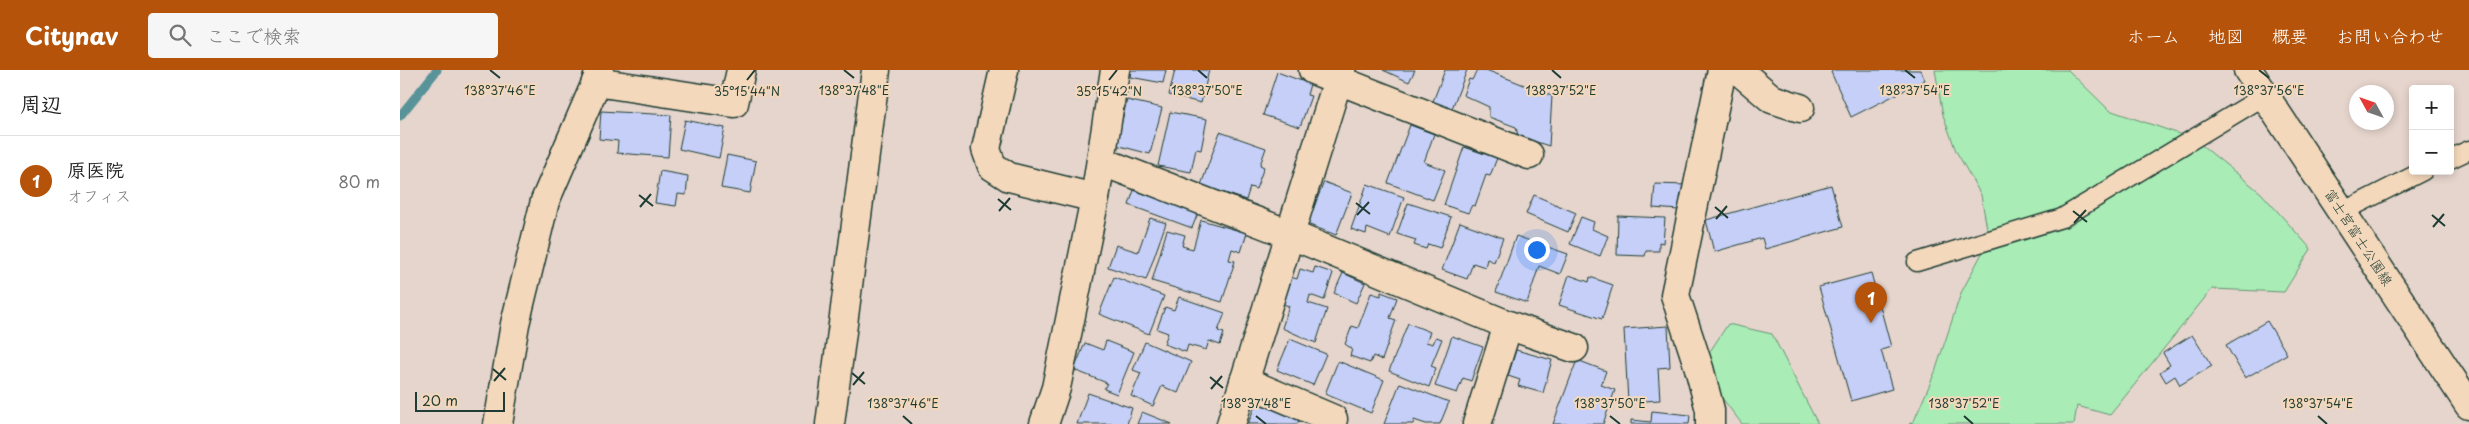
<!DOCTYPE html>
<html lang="ja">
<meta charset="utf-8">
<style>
body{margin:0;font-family:"Playpen Sans","Klee One",sans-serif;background:#f6f6f6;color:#222}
.controls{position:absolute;right:15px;top:15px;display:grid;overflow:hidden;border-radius:5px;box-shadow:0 2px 8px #0003}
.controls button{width:45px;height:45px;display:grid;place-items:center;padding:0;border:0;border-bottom:1px solid #e0e0e0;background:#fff;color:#222;font:25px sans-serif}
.compass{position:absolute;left:1949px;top:15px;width:45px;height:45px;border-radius:50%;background:#fff;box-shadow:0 2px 8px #0003;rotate:310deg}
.scale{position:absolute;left:15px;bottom:12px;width:90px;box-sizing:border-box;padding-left:5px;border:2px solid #1f3d34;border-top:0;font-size:14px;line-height:18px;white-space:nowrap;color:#1f3d34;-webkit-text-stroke:4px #f4d8bb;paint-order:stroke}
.you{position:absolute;left:1136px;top:179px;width:18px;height:18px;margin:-12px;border:4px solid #fff;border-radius:50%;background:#1a73e8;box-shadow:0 0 0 8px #1a73e833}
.badge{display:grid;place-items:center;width:32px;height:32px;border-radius:50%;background:#b45309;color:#fff;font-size:16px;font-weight:700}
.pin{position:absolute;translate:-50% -41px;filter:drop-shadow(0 1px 2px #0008)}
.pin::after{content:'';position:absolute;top:26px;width:18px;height:15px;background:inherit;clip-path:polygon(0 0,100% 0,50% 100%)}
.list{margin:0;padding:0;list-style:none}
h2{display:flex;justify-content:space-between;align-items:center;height:65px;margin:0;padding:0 20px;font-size:21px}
h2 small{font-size:16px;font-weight:400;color:#767676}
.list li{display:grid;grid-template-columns:32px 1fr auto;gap:15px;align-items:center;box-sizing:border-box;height:90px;padding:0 20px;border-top:1px solid #e0e0e0}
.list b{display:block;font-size:19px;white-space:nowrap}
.list p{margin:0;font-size:16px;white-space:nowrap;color:#767676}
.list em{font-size:16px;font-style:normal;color:#767676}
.icon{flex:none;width:28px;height:28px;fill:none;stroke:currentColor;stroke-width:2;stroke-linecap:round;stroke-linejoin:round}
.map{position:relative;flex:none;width:2069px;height:354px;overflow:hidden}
header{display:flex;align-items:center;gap:30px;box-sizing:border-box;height:70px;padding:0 25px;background:#b45309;color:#fff}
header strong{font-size:24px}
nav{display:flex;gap:28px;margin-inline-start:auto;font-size:18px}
.search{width:350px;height:45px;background:#f6f6f6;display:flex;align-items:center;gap:12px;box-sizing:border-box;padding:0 18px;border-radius:5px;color:#767676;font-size:19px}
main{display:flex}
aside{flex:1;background:#fff}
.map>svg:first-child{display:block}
.green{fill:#a9ecb5;stroke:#649474}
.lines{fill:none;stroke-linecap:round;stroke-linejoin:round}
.stream{stroke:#589399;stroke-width:9}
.building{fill:#c6cff7;stroke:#1f3d34}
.service-casing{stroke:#1f3d34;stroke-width:21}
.minor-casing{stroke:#1f3d34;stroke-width:31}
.tertiary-casing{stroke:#1f3d34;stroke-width:31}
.secondary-casing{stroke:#1f3d34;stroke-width:31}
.service{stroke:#f4d8bb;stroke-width:18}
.minor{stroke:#f4d8bb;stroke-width:28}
.tertiary{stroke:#f4d8bb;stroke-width:28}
.secondary{stroke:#f4d8bb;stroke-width:28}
.ticks{fill:none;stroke:#1f3d34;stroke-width:2}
.labels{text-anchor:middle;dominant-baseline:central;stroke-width:4;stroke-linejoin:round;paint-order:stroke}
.street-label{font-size:14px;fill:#1f3d34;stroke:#f4d8bb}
.ticks-label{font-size:12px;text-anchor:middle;fill:#1f3d34;stroke:#f4d8bb;stroke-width:4;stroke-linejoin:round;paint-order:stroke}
</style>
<header>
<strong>Citynav</strong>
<div class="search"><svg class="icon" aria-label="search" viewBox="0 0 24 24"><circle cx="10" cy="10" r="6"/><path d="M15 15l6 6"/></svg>ここで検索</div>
<nav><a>ホーム</a><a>地図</a><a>概要</a><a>お問い合わせ</a></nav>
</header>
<main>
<aside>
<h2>周辺<small></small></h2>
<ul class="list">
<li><span class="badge">1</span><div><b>原医院</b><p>オフィス</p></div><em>80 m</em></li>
</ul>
</aside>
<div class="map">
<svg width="2069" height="354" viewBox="0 0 2069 354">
<rect width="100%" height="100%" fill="#e6d5cd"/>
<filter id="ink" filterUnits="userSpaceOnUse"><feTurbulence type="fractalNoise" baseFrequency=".02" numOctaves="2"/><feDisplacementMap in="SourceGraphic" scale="10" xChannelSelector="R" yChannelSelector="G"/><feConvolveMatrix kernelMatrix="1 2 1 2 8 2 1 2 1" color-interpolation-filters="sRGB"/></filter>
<g filter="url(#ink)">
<g class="green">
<path d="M1535 0H1668L1709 40 1794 69 1861 123 1911 179 1884 222 1812 219 1710 345 1677 336 1674 354H1509L1514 351 1535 302 1561 223 1589 170 1581 125 1556 81 1543 45Z"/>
<path d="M1328 254 1372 264 1418 354H1342L1299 298Z"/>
</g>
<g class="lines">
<path class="stream" d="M0 46 37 0"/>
</g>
<g class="building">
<path d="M731 0H766L763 13 730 7Z"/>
<path d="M775 0H809L801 33 769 25Z"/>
<path d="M983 0H1015L1009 12Z"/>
<path d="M1045 0H1067L1051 41 1032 34Z"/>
<path d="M1077 0H1086L1152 26 1149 76 1118 66 1116 57 1089 47V37L1063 25 1069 9 1072 10Z"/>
<path d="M1434 0H1520L1525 10 1451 47 1431 2Z"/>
<path d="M877 2 910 14 907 25 911 26 900 57 863 45Z"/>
<path d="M727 30 762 38 750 84 716 75Z"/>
<path d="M201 41 271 45 268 87 217 83 218 71 199 69Z"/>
<path d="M770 42 807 49 801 80 796 79 791 102 758 96Z"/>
<path d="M285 50 325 58 319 88 279 79Z"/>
<path d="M1010 55 1034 64 1024 92 1045 100 1033 130 988 113Z"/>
<path d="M820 62 866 78 860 95 864 97 856 119 850 117 846 130 801 115Z"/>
<path d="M1064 77 1097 88 1090 106 1086 105 1075 136 1072 135 1068 143 1044 135Z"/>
<path d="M327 85 356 91 350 123 321 118Z"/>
<path d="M260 101 288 106 286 125 278 124 276 136 255 133Z"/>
<path d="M924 112 952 123 936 165 907 154Z"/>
<path d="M967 114 1004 127 990 167 967 158 966 164 951 159Z"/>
<path d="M1255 114 1287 115 1279 140 1253 138Z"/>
<path d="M1431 115 1443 157 1365 179 1362 168 1314 182 1306 150Z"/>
<path d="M734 120 798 143 792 158 729 135Z"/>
<path d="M1134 125 1176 143 1168 162 1126 144Z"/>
<path d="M1008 133 1051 147 1040 178 1028 174 1026 179 1014 175 1016 170 997 164Z"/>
<path d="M1218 146 1265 148 1263 173 1259 172V181H1246L1245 186 1217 185Z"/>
<path d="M1181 147 1194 152 1192 159 1208 166 1200 186 1170 174Z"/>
<path d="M750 148 766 153 746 210 708 197 716 175 738 182Z"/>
<path d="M801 150 847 163 841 182 832 179 829 190 835 191 822 232 752 211 767 160 785 165 782 176 793 179Z"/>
<path d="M1060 152 1103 168 1094 192 1087 189 1085 197 1073 193 1067 209 1042 200Z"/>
<path d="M1116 166 1168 184 1160 204 1139 196 1127 233 1096 222Z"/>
<path d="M915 197 933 203 924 230 910 225 908 233 927 239 916 273 882 258 889 236 879 233 888 206 897 209 900 199 913 203Z"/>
<path d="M943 203 965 213 956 233 934 223Z"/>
<path d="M1471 203 1491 277 1481 280 1492 319 1451 331 1419 217Z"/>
<path d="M1169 205 1189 212 1190 207 1213 215 1202 249 1159 235Z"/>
<path d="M714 207 764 226 749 264 699 244Z"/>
<path d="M981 222 997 228 990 248 996 250 982 290 973 286 970 293 950 286 952 279 945 274 952 256 958 258 971 223 981 226Z"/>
<path d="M779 227 825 243 818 261 824 263 820 275 809 271 806 280 788 275 786 282 764 274 768 263 757 259 765 237 774 240Z"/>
<path d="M1867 251 1887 284 1845 308 1826 275Z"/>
<path d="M1008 253 1030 262 1026 272 1033 274 1036 267 1042 269 1031 296 1036 298 1029 317 989 301Z"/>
<path d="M1268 256 1270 297 1258 298 1260 330 1228 332 1224 259Z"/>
<path d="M1792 265 1812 296 1780 315 1775 306 1766 312 1760 302 1770 295 1763 283Z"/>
<path d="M1052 266 1083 277 1071 311 1063 308 1057 323 1035 316Z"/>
<path d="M890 269 926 284 913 315 877 300Z"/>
<path d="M706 271 734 282 717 324 704 319 707 313 674 300 685 273 703 280Z"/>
<path d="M745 272 791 292 778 323 762 316 753 336 731 326 741 303 733 300Z"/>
<path d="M1116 280 1152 290 1143 323 1118 316 1120 310 1108 306Z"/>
<path d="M1177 290 1206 301 1201 315 1215 320 1203 354H1153Z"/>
<path d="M938 291 984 310 971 343 925 324Z"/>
<path d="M1000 313 1049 332 1040 354H1026L1014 350 1013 354H984Z"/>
<path d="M688 323 732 338 727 354H677Z"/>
<path d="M856 333 900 349 897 354H848Z"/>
<path d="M1252 341 1290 345 1289 354H1231V350L1251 352Z"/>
<path d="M742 342 772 354H737Z"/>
</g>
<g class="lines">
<defs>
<g id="service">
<path d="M2050 89 2069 80"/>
<path d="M1942 142 2023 101"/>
<path d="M1517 192 1662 148 1866 25"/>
</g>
<g id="minor">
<path d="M604 0 586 79 592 96 609 107 695 128"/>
<path d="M913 0 1129 85"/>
<path d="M1338 0 1372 29 1400 38"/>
<path d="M196 12 334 33 341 0"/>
<path d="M703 92 889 164 1108 255 1174 278"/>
<path d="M844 311 933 349"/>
<path d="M98 354 115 254 145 131 198 8 199 0"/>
<path d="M644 354 656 318 695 128 715 0"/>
<path d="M831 354 941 0"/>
<path d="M1077 354 1108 255"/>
<path d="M1310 354V340L1299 298 1275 225 1322 0"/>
</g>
<path id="tertiary" d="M430 354 476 0"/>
<path id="secondary" d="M1848 0 2069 335"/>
</defs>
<use href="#service" class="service-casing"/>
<use href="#minor" class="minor-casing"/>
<use href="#tertiary" class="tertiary-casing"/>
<use href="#secondary" class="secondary-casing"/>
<use href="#service" class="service"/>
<use href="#minor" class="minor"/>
<use href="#tertiary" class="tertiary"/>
<use href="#secondary" class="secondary"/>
</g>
</g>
<path class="ticks" d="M90 0 100 8M444 0 454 8M798 0 807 8M1152 0 1161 8M1505 0 1515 8M1859 0 1869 8M347 10 355 0M709 10 717 0M239 125 253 136M598 129 611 140M956 133 970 144M240 137 251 124M1315 137 1328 148M599 141 610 128M1673 141 1687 152M957 145 969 132M2032 145 2045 156M1316 149 1327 136M1674 153 1686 140M2033 157 2044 144M93 299 106 310M452 303 465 314M810 307 823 318M94 311 105 298M453 315 464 302M811 319 822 306M503 346 512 354M856 346 866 354M1210 346 1220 354M1564 346 1573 354M1918 346 1927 354"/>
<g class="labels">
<g class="street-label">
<text transform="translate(1959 167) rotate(57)">富士宮富士公園線</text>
</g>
</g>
<g class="ticks-label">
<text x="454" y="25">138°37'48"E</text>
<text x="1515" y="25">138°37'54"E</text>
<text x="1869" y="25">138°37'56"E</text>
<text x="100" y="25">138°37'46"E</text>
<text x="807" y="25">138°37'50"E</text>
<text x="1161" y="25">138°37'52"E</text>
<text x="347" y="26">35°15'44"N</text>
<text x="709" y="26">35°15'42"N</text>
<text x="503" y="338">138°37'46"E</text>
<text x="856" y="338">138°37'48"E</text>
<text x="1210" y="338">138°37'50"E</text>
<text x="1564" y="338">138°37'52"E</text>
<text x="1918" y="338">138°37'54"E</text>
</g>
</svg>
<div class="controls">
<button>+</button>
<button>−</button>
</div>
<svg class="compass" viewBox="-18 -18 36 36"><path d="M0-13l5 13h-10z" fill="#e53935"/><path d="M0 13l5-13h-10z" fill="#767676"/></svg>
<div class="scale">20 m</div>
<div class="you"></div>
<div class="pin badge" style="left:1471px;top:253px">1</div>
</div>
</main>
